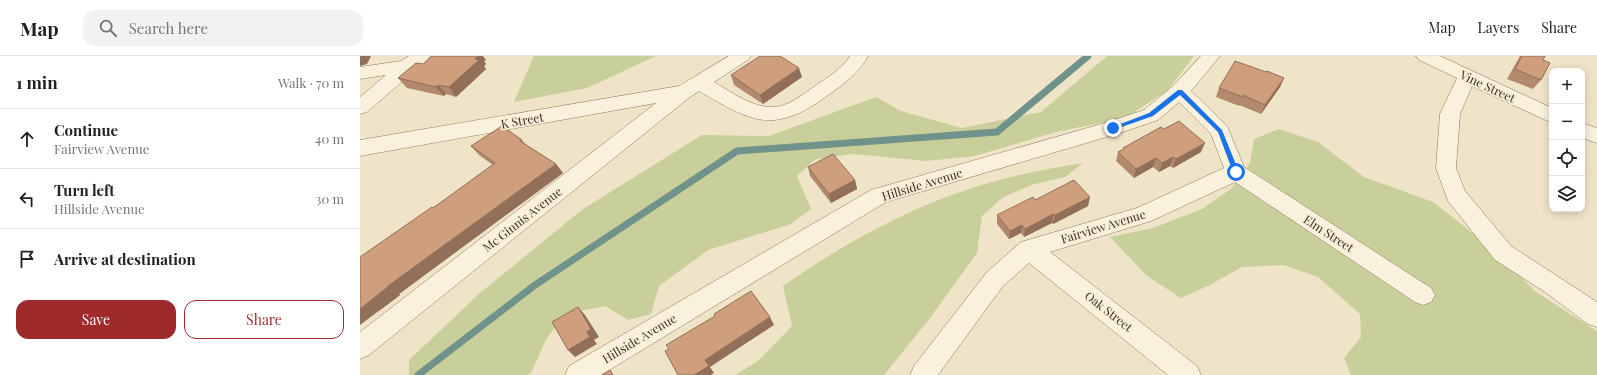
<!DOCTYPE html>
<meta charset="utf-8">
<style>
body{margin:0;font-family:"Playfair Display",serif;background:#f2f2f2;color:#202124}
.controls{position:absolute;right:12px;top:12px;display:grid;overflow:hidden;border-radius:8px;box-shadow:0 2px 10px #0003}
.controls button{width:36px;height:36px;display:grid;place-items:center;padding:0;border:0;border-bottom:1px solid #e0e0e0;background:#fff;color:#202124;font:20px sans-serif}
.stop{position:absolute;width:12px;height:12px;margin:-9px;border:3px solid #1a73e8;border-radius:50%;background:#fff}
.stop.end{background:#1a73e8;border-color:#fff;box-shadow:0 1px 4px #0008}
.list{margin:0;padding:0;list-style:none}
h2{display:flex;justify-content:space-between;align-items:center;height:52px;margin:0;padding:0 16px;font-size:17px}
h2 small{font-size:13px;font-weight:400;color:#757577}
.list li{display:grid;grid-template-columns:26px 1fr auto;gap:12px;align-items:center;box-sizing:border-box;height:60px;padding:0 16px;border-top:1px solid #e0e0e0}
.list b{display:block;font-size:15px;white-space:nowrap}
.list p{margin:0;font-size:13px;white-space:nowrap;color:#757577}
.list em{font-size:13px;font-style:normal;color:#757577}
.actions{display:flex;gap:8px;padding:12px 16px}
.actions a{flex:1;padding:9px 0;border:1px solid #9e2a2b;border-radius:12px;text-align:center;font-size:14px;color:#9e2a2b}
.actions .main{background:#9e2a2b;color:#fff}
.icon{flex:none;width:22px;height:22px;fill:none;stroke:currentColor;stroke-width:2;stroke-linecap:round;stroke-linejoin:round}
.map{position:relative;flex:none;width:1237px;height:319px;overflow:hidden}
header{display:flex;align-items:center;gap:24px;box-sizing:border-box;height:56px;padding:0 20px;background:#fff;border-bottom:1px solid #e0e0e0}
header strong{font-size:19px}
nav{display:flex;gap:22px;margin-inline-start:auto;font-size:14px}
.search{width:280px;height:36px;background:#f2f2f2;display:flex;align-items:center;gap:10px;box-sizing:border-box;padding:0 14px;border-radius:12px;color:#757577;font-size:15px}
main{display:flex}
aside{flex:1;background:#fff}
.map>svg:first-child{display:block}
.green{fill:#c9cf9b}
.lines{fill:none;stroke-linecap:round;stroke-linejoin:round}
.stream{stroke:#6f938a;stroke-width:7}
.minor-casing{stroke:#8d765c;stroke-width:1}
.minor{fill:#faf1dc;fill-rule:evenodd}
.wall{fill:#b2896c}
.shaded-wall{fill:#916f58}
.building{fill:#cf9f7d;stroke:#916f58}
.route{fill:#1a73e8}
.labels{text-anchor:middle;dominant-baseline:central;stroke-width:3.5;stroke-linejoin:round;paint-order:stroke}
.street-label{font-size:12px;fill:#3d2e20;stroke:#f7eed8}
</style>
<header>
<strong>Map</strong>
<div class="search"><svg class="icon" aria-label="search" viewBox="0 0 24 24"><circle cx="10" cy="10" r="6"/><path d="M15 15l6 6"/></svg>Search here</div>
<nav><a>Map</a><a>Layers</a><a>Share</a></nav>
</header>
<main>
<aside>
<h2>1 min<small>Walk · 70 m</small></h2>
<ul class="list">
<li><svg class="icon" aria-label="ahead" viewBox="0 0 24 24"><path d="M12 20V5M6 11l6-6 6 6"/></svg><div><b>Continue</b><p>Fairview Avenue</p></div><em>40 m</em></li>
<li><svg class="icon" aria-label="left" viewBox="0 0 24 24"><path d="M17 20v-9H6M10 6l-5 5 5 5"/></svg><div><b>Turn left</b><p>Hillside Avenue</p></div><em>30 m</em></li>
<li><svg class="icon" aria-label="arrive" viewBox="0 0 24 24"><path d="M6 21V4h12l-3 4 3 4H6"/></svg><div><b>Arrive at destination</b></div></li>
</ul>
<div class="actions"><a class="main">Save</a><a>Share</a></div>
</aside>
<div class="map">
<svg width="1237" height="319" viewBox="0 0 1237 319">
<rect width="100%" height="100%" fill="#f0e4c8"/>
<g class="green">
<path d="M174 0H296L227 32 154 46Z"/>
<path d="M747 0H834L807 35 765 62 696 76 615 100 566 105 493 98 456 103 437 120 451 153 431 168 348 194 299 230 291 258 268 264 245 250 204 258 186 284 171 317 167 319H49V304L120 237 223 153 342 79 409 80 516 41 541 55 602 72 681 56Z"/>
<path d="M919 73 958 86 1004 121 1073 146 1129 190 1176 236 1237 275V319H991L984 302 1001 281 1000 258 958 221 924 209 882 211 848 230 821 242 787 220 750 181 793 172 842 153 871 133 890 107 894 83Z"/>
<path d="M723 107 705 121 671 129 642 142 622 160 617 197 570 262 524 319H375L398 305 432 270 423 230C483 188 551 150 622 129 655 119 689 112 723 107Z"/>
</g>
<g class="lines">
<path class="stream" d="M58 319 175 229 377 95 637 76 728 0"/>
<defs>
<g id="minor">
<path d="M49 0H70L67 4 7 56 0 58V41L26 19 0 23V11L41 5Z"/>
<path d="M369 0H391L388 4 354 26C373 37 398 56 421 50 434 46 445 37 455 30 468 21 482 13 490 0H508C498 18 484 28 467 40 413 79 392 66 339 35L330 41 9 299 0 303V276L296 47 0 100V84L319 30Z"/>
<path d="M841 0H860L831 35 867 70 884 111 1071 232 1075 239 1071 246 1063 249 1055 246 875 126 791 165 690 196 837 310 841 319H808L669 207 643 230 578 319H550L554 310 627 216 661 186 777 152 864 112 851 78 819 46 798 64 760 77 526 146 241 319H205L209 310 511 134 748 66 784 54 813 30Z"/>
<path d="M1056 0H1080L1192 52V67L1112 30 1100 58 1096 112 1105 135 1151 190 1237 246V271L1228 268 1185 236 1135 204 1088 145 1076 112 1080 58 1097 22 1059 4Z"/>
<path d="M1222 67 1237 72V87L1222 82Z"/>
</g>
</defs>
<use href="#minor" class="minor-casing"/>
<use href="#minor" class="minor"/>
</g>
<g class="wall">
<path d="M1160 0H1185L1183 4 1181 24 1173 33 1147 23Z"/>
<path d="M126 4 124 5 126 8 124 10 126 13 96 41 86 38 84 40 47 32 38 22 63 8Z"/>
<path d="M906 16 924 22 920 31 901 58 879 49V50L856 41 859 32Z"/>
<path d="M371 19 442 21 403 48 374 29Z"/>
<path d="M804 73 841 96 813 112 810 110 799 116 793 111 774 122 756 105 758 96 763 94V92Z"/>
<path d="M162 84 165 88 196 108 203 117 39 238 40 239 19 255 73 152 133 109 119 99 111 90Z"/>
<path d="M448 111 495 124 497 133 471 147 450 120Z"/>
<path d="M675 144 728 150 693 168 692 167 664 181 661 177 649 183 637 168V159Z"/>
</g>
<g class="shaded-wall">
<path d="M0 0H11L7 8 0 10Z"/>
<path d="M117 0H123L126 4 124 5 126 8 124 10 126 13 96 41 89 31Z"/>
<path d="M439 12 442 21 403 48 400 39Z"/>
<path d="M924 22 920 31 901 58 905 49Z"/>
<path d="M78 29 86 38 84 40 76 31Z"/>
<path d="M845 87 841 96 813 112 816 103Z"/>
<path d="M813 101 810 110 799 116 802 107Z"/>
<path d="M796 102 793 111 774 122 776 113Z"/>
<path d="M196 108 203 117 39 238 40 239 0 269V253L28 230Z"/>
<path d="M495 124 497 133 471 147 469 138Z"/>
<path d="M730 141 728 150 693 168 695 159Z"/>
<path d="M693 158 692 167 664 181 665 173Z"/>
<path d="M662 169 661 177 649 183 650 175Z"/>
<path d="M218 251 225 259 239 281 234 284 237 288 215 301 208 294 227 276Z"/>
<path d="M410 261 414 269 350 311 354 317 351 319H334L345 304Z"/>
</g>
<g class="building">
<path d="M72 0H118L115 3 119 4 89 31 78 29 76 31 38 22 56 7 63 8Z"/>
<path d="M400 0H420L439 12 400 39 371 19Z"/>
<path d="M1162 0H1185L1183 4 1190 7 1181 24 1155 13Z"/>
<path d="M875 5 906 16 907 15 924 22 905 49 883 39V41L859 32Z"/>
<path d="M819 65 845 87 816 103 813 101 802 107 796 102 776 113 758 96 764 93 763 92 801 71 804 73Z"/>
<path d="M142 70 162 84 160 85 196 108 28 230H29L0 253V201L72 151 73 152 135 107 111 90Z"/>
<path d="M473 98 495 124 469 138 448 111Z"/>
<path d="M714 124 730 141 695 159 693 158 665 173 662 169 650 175 637 159 673 141 675 144Z"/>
<path d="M391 235 410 261 345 304 349 310 334 319H318L305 295 309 293 306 289 355 260 354 258Z"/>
<path d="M218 251 231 273 227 276 230 281 208 294 192 266Z"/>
<path d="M250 314 253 319H242Z"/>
</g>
<path class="route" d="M818 34H822L862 74 879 116 878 117H873V116L858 76 820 39 793 60 753 74 750 72 789 57Z"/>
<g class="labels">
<g class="street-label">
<text transform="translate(1128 30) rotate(25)">Vine Street</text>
<text transform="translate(162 64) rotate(-10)">K Street</text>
<text transform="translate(562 128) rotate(-17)">Hillside Avenue</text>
<text transform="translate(162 163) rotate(-38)">Mc Ginnis Avenue</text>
<text transform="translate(743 170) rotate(-17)">Fairview Avenue</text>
<text transform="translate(969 177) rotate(33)">Elm Street</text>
<text transform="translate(749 255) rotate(38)">Oak Street</text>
<text transform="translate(279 282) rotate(-31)">Hillside Avenue</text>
</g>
</g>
</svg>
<div class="controls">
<button>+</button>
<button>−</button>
<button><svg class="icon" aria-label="locate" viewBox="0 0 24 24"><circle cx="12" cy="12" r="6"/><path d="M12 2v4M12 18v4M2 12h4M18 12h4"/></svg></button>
<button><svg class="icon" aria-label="layers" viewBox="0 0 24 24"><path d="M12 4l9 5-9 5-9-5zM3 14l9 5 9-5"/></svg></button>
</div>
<div class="stop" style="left:876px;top:116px"></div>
<div class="stop end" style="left:753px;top:72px"></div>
</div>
</main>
